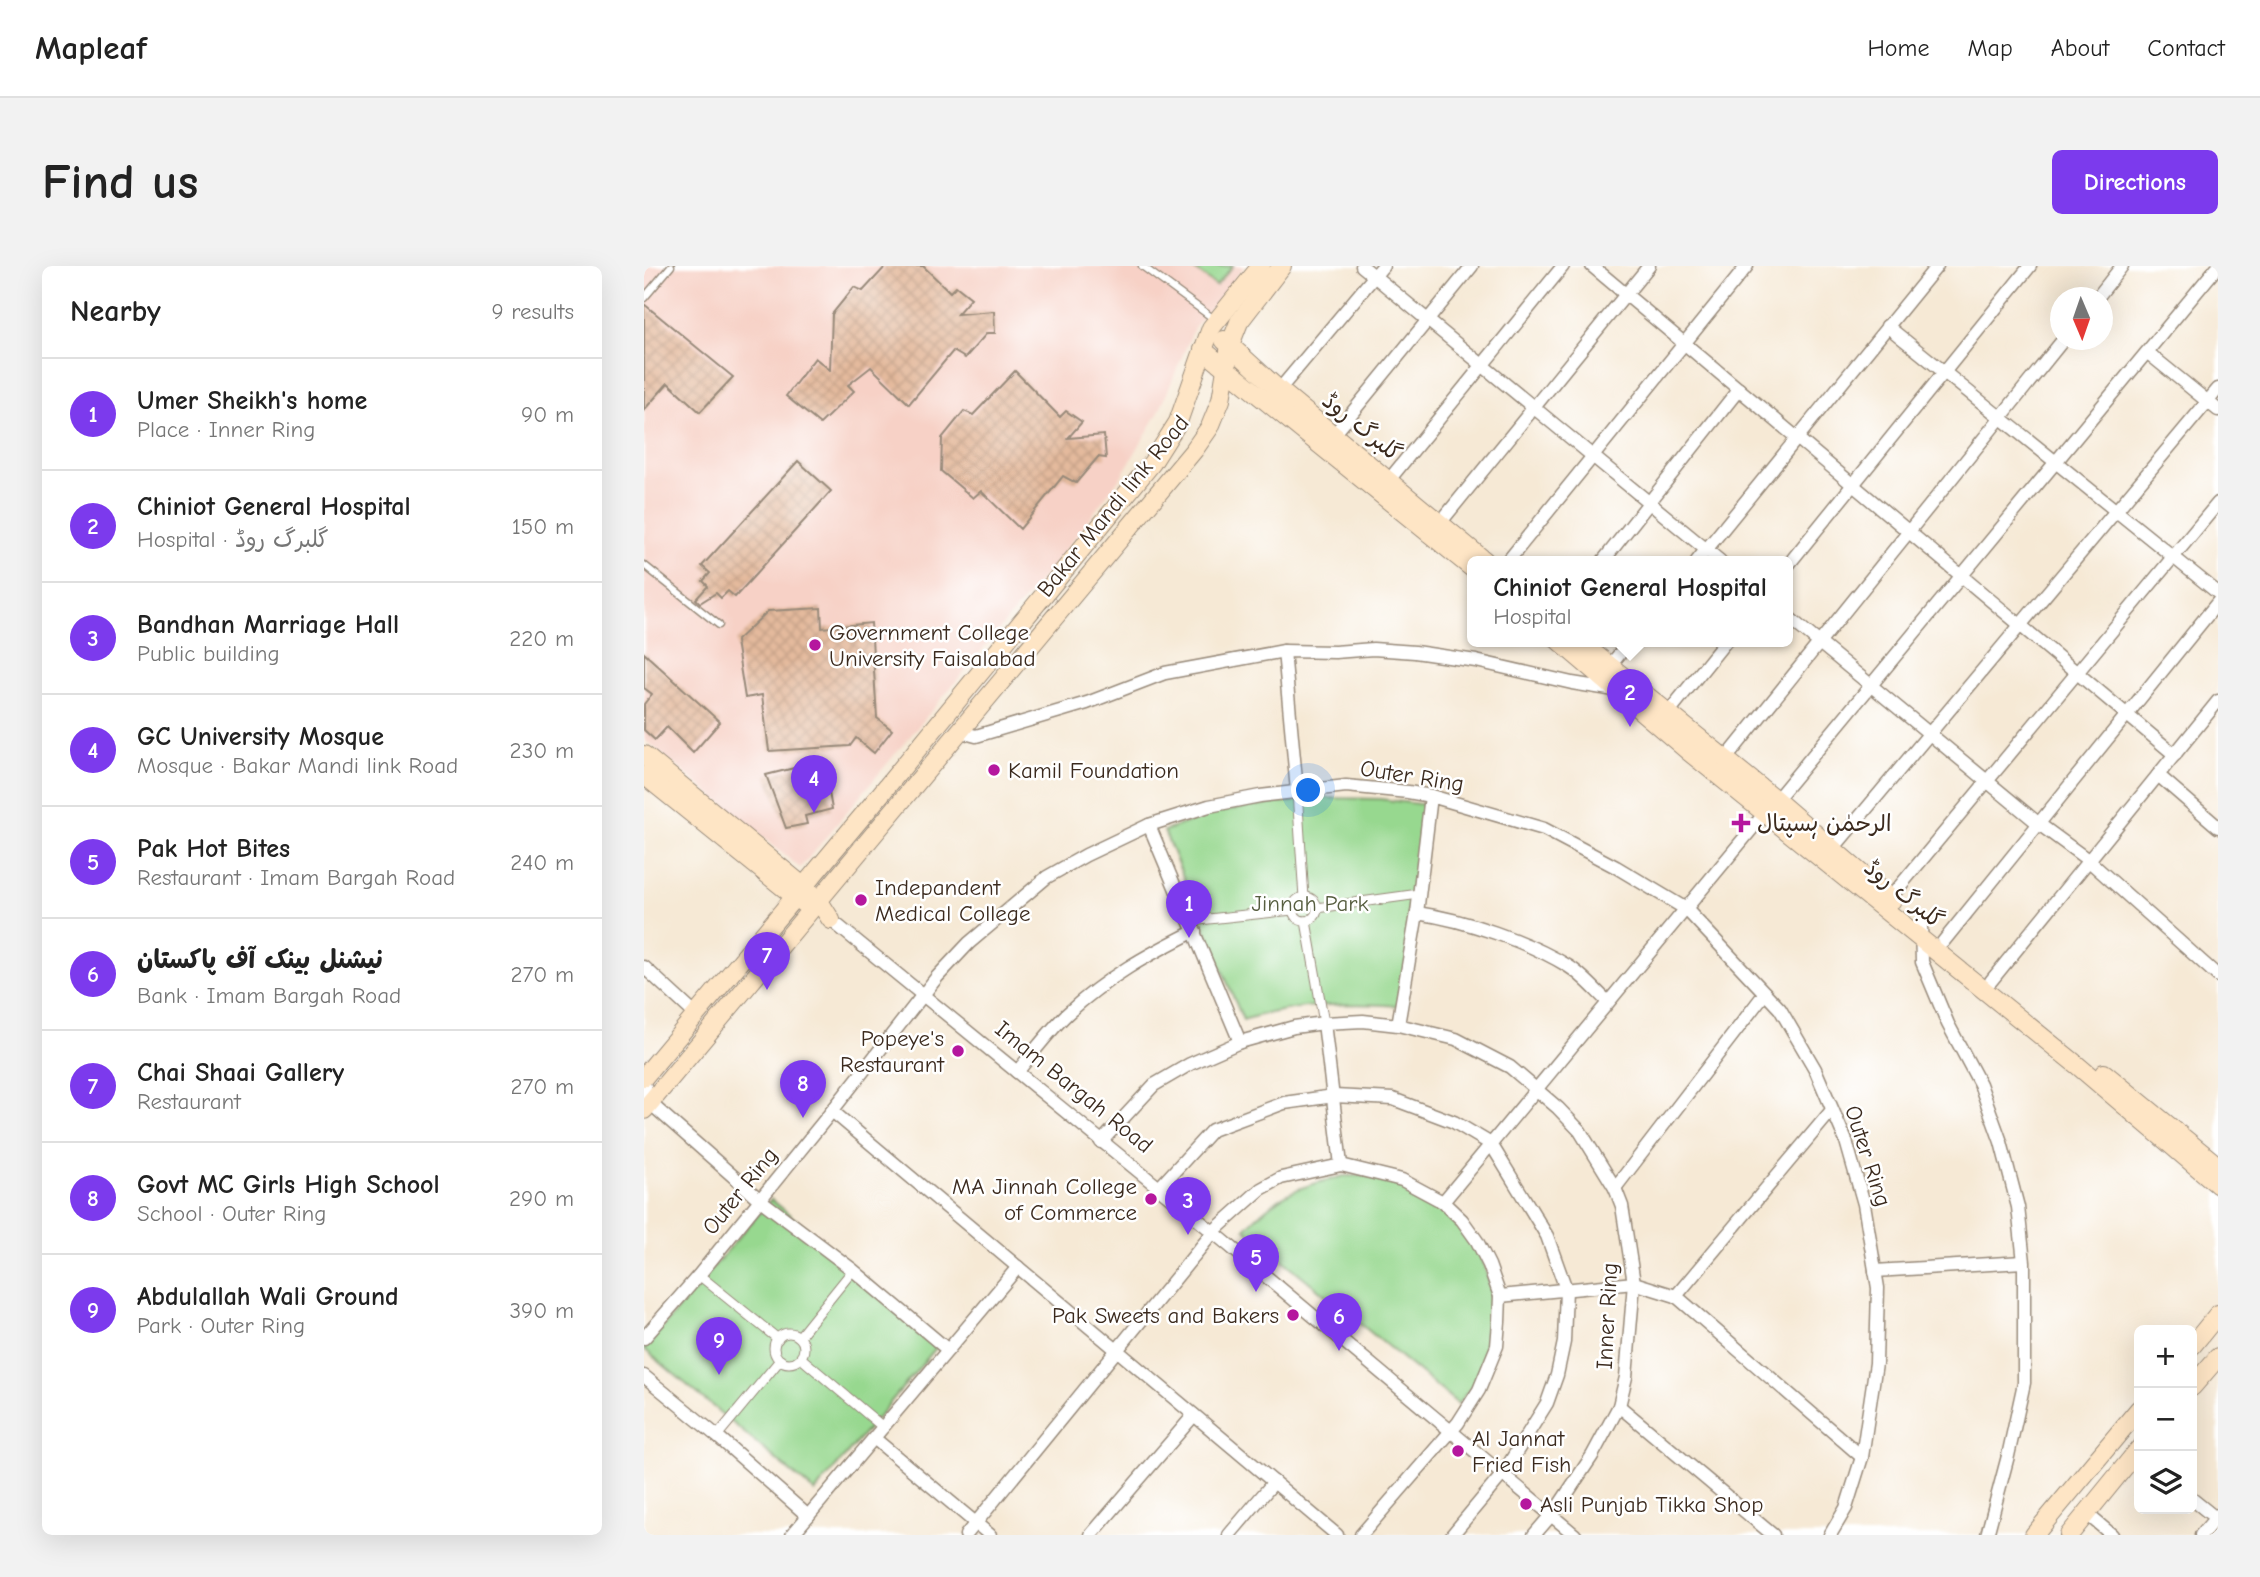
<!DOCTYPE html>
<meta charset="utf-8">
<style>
body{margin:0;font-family:"Comic Neue","Playpen Sans Arabic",sans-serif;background:#f2f2f2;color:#222}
.controls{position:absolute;right:21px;bottom:21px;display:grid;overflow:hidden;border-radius:10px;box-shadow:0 7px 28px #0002}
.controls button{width:63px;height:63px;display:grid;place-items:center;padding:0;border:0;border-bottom:2px solid #e0e0e0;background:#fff;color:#222;font:35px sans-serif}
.compass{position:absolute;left:1406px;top:21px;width:63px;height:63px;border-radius:50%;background:#fff;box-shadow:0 7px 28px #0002;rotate:178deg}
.you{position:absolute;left:665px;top:525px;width:24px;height:24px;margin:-18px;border:5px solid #fff;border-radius:50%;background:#1a73e8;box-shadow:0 0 0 10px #1a73e833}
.badge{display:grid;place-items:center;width:46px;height:46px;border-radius:50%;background:#7c3aed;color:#fff;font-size:23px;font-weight:700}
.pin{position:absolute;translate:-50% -58px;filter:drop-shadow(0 2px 4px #0008)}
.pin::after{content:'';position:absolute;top:37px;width:24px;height:21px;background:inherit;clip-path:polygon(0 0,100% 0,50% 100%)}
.popup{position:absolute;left:823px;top:290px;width:326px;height:91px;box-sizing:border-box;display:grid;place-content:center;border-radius:10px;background:#fff;filter:drop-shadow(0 2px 5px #0005);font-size:23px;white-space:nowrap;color:#767676}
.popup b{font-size:26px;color:#222}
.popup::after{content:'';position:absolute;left:50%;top:100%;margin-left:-14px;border:14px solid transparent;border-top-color:#fff}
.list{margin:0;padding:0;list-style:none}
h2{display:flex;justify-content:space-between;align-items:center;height:91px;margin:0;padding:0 28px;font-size:30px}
h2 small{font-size:23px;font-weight:400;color:#767676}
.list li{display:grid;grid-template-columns:46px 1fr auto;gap:21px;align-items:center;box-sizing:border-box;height:112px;padding:0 28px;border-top:2px solid #e0e0e0}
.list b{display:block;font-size:26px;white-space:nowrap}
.list p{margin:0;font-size:23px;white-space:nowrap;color:#767676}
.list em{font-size:23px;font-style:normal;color:#767676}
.icon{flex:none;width:38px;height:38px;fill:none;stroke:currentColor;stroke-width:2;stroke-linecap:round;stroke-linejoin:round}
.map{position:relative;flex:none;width:1574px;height:1269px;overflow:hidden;border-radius:10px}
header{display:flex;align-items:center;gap:42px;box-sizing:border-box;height:98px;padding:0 35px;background:#fff;border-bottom:2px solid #e0e0e0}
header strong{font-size:33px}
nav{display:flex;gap:38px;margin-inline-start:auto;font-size:24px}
.intro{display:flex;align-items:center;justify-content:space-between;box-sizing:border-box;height:168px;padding:0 42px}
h1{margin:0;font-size:49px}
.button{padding:18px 32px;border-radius:10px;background:#7c3aed;color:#fff;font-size:24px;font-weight:700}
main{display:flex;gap:42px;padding:0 42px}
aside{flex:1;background:#fff;border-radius:10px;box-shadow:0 7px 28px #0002}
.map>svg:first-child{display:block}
.built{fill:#f7d1c6}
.green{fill:#97d88f;stroke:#698156;stroke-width:2}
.building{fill:url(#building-cross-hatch)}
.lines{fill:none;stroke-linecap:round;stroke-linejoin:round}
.service-casing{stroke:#988a7a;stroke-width:9}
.pedestrian-casing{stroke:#988a7a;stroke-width:11}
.minor-casing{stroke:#988a7a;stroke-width:15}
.secondary-casing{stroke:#988a7a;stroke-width:20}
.service{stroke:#fff;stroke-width:6}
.pedestrian{stroke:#fff;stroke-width:9}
.minor{stroke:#fff;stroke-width:12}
.secondary{stroke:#fee5c5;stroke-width:18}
.poi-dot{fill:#b5179e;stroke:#fff;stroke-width:2.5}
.labels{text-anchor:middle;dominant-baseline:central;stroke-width:5;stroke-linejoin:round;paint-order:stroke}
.street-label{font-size:23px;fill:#3b2a1e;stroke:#fff}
.poi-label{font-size:23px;fill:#3b2a1e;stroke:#fff;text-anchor:start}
.park-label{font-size:23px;fill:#575e40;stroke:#fff}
</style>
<header>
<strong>Mapleaf</strong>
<nav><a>Home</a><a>Map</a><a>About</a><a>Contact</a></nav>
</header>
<div class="intro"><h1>Find us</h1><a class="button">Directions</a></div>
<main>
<aside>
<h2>Nearby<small>9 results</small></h2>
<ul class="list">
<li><span class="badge">1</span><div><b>Umer Sheikh's home</b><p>Place · Inner Ring</p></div><em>90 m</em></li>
<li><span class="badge">2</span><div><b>Chiniot General Hospital</b><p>Hospital · گلبرگ روڈ</p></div><em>150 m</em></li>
<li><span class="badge">3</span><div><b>Bandhan Marriage Hall</b><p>Public building</p></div><em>220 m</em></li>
<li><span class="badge">4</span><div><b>GC University Mosque</b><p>Mosque · Bakar Mandi link Road</p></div><em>230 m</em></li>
<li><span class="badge">5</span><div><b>Pak Hot Bites</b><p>Restaurant · Imam Bargah Road</p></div><em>240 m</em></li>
<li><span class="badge">6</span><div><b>نیشنل بینک آف پاکستان</b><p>Bank · Imam Bargah Road</p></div><em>270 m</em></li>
<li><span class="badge">7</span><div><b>Chai Shaai Gallery</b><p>Restaurant</p></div><em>270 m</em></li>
<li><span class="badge">8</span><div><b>Govt MC Girls High School</b><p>School · Outer Ring</p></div><em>290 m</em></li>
<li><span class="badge">9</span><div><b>Abdulallah Wali Ground</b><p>Park · Outer Ring</p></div><em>390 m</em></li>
</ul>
</aside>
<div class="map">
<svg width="1574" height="1269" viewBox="0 0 1574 1269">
<defs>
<pattern id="building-cross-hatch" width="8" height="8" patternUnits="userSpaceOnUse" patternTransform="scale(1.75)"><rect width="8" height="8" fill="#e4ba9d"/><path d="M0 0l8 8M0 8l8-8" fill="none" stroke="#c4a087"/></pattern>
</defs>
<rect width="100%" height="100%" fill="#fff"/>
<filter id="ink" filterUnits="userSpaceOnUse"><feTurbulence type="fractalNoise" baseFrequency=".0143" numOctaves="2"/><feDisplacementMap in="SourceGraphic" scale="14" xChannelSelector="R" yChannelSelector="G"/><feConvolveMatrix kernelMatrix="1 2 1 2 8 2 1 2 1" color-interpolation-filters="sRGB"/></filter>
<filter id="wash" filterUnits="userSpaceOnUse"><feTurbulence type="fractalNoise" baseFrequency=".00686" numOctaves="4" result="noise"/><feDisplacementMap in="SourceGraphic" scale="28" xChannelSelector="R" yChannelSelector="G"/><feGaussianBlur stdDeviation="1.57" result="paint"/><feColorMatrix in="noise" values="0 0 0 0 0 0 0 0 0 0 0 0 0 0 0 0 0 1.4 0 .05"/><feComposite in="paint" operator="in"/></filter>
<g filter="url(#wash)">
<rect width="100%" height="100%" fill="#f6e9d5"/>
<path class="built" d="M0 0H601L550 62 515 146 478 209 420 286 156 602 0 473Z"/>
<g class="green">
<path d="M546 0H589L572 20Z"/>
<path d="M686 532 736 533 783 539 759 740C704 736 652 738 599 754L520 565 572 546 630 537Z"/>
<path d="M700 910C708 910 718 909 727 911 760 917 813 947 830 977 851 1015 855 1062 839 1102 834 1115 822 1127 814 1138L601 963C635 926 652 922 700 910Z"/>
<path d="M127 933 297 1076 171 1226 0 1083Z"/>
</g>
<g id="blocks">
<g class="building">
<path d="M242 0H279L306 26 312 20 327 32 313 48 350 45 351 67H343L321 92 309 85 265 138 227 101 204 119 210 125 176 158 142 130 171 92 186 104 188 48 210 21 219 25Z"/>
<path d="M0 38 89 111 56 146 24 117 0 144Z"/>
<path d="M371 105 416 151 422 145 438 156 424 172 460 169 462 192 454 191 432 217 419 210 376 263 337 225 329 232 297 205 298 172 320 145 329 149Z"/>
<path d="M154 195 187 225 91 331 84 325 77 332 72 327 56 337 52 333 64 320 59 315 66 307 58 300Z"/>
<path d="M177 342 178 362 227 357 233 452 248 464 230 487 212 472 206 480 125 485 118 429 101 432 92 375 124 345Z"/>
<path d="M0 387 76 456 49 487 23 461 11 474 0 464V438L8 428 0 422Z"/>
<path d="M174 496 176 508 182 510 188 543 161 550 163 558 142 562 122 509Z"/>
</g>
</g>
</g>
<g filter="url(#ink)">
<use href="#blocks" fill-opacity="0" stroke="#988a7a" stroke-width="2"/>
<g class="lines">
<defs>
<g id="service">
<path d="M498 0 570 53"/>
<path d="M0 32 27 0"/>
<path d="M0 299 75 359"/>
</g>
<g id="pedestrian">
<path d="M653 525 660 632"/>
<circle cx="661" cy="643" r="12"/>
<path d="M673 642 775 628"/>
<path d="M546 655 649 644"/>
<path d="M662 655 680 757"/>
<path d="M55 1009 134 1073"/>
<circle cx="145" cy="1082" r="15"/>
<path d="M155 1071 209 1004"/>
<path d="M157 1092 240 1162"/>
<path d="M73 1170 136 1094"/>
</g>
<g id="minor">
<path d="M718 0 1076 295"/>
<path d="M948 0 1531 489"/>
<path d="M1453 32 1478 0"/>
<path d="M1243 60 1574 327"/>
<path d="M1504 87 1574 144"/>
<path d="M635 124 739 0"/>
<path d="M689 170 828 0"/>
<path d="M745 214 919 0"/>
<path d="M796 257 1005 0"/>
<path d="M864 295 1103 0"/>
<path d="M959 295 1095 123"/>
<path d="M1053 295 1293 0"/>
<path d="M1144 299 1386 0"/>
<path d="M1144 351 1395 558 1444 594 1574 710"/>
<path d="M640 385 653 525"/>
<path d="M965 401 986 375"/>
<path d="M1024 447 1082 375"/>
<path d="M313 465 332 470 443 437 521 407 640 385 691 386 729 383 771 386 832 395 928 417 971 424"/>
<path d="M1081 494 1419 74"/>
<path d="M1514 509 1574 561"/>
<path d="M1132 534 1574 0"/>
<path d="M505 559 596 776"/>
<path d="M1188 584 1574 123"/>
<path d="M1246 632 1574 237"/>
<path d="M773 647C821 654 883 675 924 700 939 709 952 725 964 736"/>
<path d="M187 654 569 966 931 1269"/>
<path d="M1277 658 1278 696 1304 758 1336 818 1357 876 1374 941 1380 996V1117L1364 1190 1343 1269"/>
<path d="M1299 676 1574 336"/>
<path d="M0 701 52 749"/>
<path d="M1347 715 1574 435"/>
<path d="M680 757 697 899"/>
<path d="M754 759 773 647 787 530"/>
<path d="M373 806C389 787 405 765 423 748 463 711 503 689 551 665"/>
<path d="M0 817 6 837 115 933 209 1004 304 1084"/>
<path d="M188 845 693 1269"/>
<path d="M457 876 510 819 546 798 596 776 650 761 680 757 719 755 754 759 812 773 866 801 914 842 936 865 971 922 978 940 990 1017 982 1111 975 1140 948 1190 914 1241 890 1269"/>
<path d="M515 922 568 864 640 837 690 830 749 833 810 856 847 878 903 970 922 1023 920 1076 913 1109 903 1137 858 1209 808 1269"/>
<path d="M971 922 1121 727"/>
<path d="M799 936 1121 547"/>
<path d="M1231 1005 1379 996"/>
<path d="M856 1030 990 1017 1032 1030 1218 1191"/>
<path d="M1032 1030 1188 844"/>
<path d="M0 1072 55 1009 188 845 293 711 325 677 403 611 442 589 505 559 565 540 616 530 702 520 764 526 787 530 900 563 972 601 1042 643 1136 743 1171 803 1202 875 1220 938 1234 1022 1232 1097 1218 1191 1202 1242 1186 1269"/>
<path d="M0 1110 73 1170 164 1250"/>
<path d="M975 1140 1129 1269"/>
<path d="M231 1173 346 1269"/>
<path d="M1548 1233 1574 1254"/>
<path d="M1443 1248 1468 1269"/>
<path d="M148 1269 374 1001"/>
<path d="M322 1269 571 964 617 923 637 912 697 899 758 914 799 936 818 954 833 975 845 999 856 1030 855 1056 853 1080 835 1124 814 1157 717 1269"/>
<path d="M447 1269 550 1149"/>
<path d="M585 1269 630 1216"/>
<path d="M1557 1269 1574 1249"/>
</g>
<g id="secondary">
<path d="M580 74 635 124 841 295"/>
<path d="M559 84 828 302"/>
<path d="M915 375 1044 485 1433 799 1574 919"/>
<path d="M935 375 1132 534 1248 634"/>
<path d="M0 489 160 621 175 635 187 654"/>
<path d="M0 509 160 638"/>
<path d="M1460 807 1574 900"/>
<path d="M0 811 226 541 508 197 534 156 567 62 617 0"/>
<path d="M0 844 550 184 566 161 577 134 586 79 595 56 638 0"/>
<path d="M1548 1080 1574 1048"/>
<path d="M1548 1121 1574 1091"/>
<path d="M1390 1269 1495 1143"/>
<path d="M1425 1269 1495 1183"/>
</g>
</defs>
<use href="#service" class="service-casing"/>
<use href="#pedestrian" class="pedestrian-casing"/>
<use href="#minor" class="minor-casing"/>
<use href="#secondary" class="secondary-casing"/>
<use href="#service" class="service"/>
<use href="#pedestrian" class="pedestrian"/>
<use href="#minor" class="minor"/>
<use href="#secondary" class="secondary"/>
</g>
</g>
<g class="poi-dot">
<circle cx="171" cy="379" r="7"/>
<circle cx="350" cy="504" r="7"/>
<path d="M1093.5 546.5h7v7h7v7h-7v7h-7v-7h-7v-7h7z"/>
<circle cx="217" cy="634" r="7"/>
<circle cx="314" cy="785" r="7"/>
<circle cx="507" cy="933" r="7"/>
<circle cx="649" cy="1049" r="7"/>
<circle cx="814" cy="1185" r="7"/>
<circle cx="882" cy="1238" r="7"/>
</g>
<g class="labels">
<g class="street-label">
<text transform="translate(718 161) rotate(39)">گلبرگ روڈ</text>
<text transform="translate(469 240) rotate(-51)">Bakar Mandi link Road</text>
<text transform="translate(768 510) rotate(9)">Outer Ring</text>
<text transform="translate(1260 628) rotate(39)">گلبرگ روڈ</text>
<text transform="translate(430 821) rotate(39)">Imam Bargah Road</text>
<text transform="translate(1224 890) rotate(72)">Outer Ring</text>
<text transform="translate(96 925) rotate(-51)">Outer Ring</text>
<text transform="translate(963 1050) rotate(-87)">Inner Ring</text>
</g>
<g class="poi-label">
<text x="185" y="366">Government College<tspan x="185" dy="26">University Faisalabad</tspan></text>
<text x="364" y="504">Kamil Foundation</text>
<text x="1113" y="557">الرحمٰن ہسپتال</text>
<text x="231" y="621">Indepandent<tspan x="231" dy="26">Medical College</tspan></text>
<text x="300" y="772" text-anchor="end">Popeye's<tspan x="300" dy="26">Restaurant</tspan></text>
<text x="493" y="920" text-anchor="end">MA Jinnah College<tspan x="493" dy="26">of Commerce</tspan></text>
<text x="635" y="1049" text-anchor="end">Pak Sweets and Bakers</text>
<text x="828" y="1172">Al Jannat<tspan x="828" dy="26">Fried Fish</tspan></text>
<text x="896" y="1238">Asli Punjab Tikka Shop</text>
</g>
<g class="park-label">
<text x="666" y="637">Jinnah Park</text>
</g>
</g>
</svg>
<div class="controls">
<button>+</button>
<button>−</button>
<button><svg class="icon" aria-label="layers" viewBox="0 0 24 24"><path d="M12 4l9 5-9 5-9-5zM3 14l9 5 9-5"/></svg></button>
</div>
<svg class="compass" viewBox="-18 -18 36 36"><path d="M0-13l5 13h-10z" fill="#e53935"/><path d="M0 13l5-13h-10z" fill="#767676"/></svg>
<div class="you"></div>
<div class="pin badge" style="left:545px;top:672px">1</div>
<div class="pin badge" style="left:986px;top:461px">2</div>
<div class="popup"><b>Chiniot General Hospital</b>Hospital</div>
<div class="pin badge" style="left:544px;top:969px">3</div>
<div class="pin badge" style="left:170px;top:547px">4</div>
<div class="pin badge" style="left:612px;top:1026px">5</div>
<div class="pin badge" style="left:695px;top:1085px">6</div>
<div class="pin badge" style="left:123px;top:724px">7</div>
<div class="pin badge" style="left:159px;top:852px">8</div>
<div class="pin badge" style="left:75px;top:1109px">9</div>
</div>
</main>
